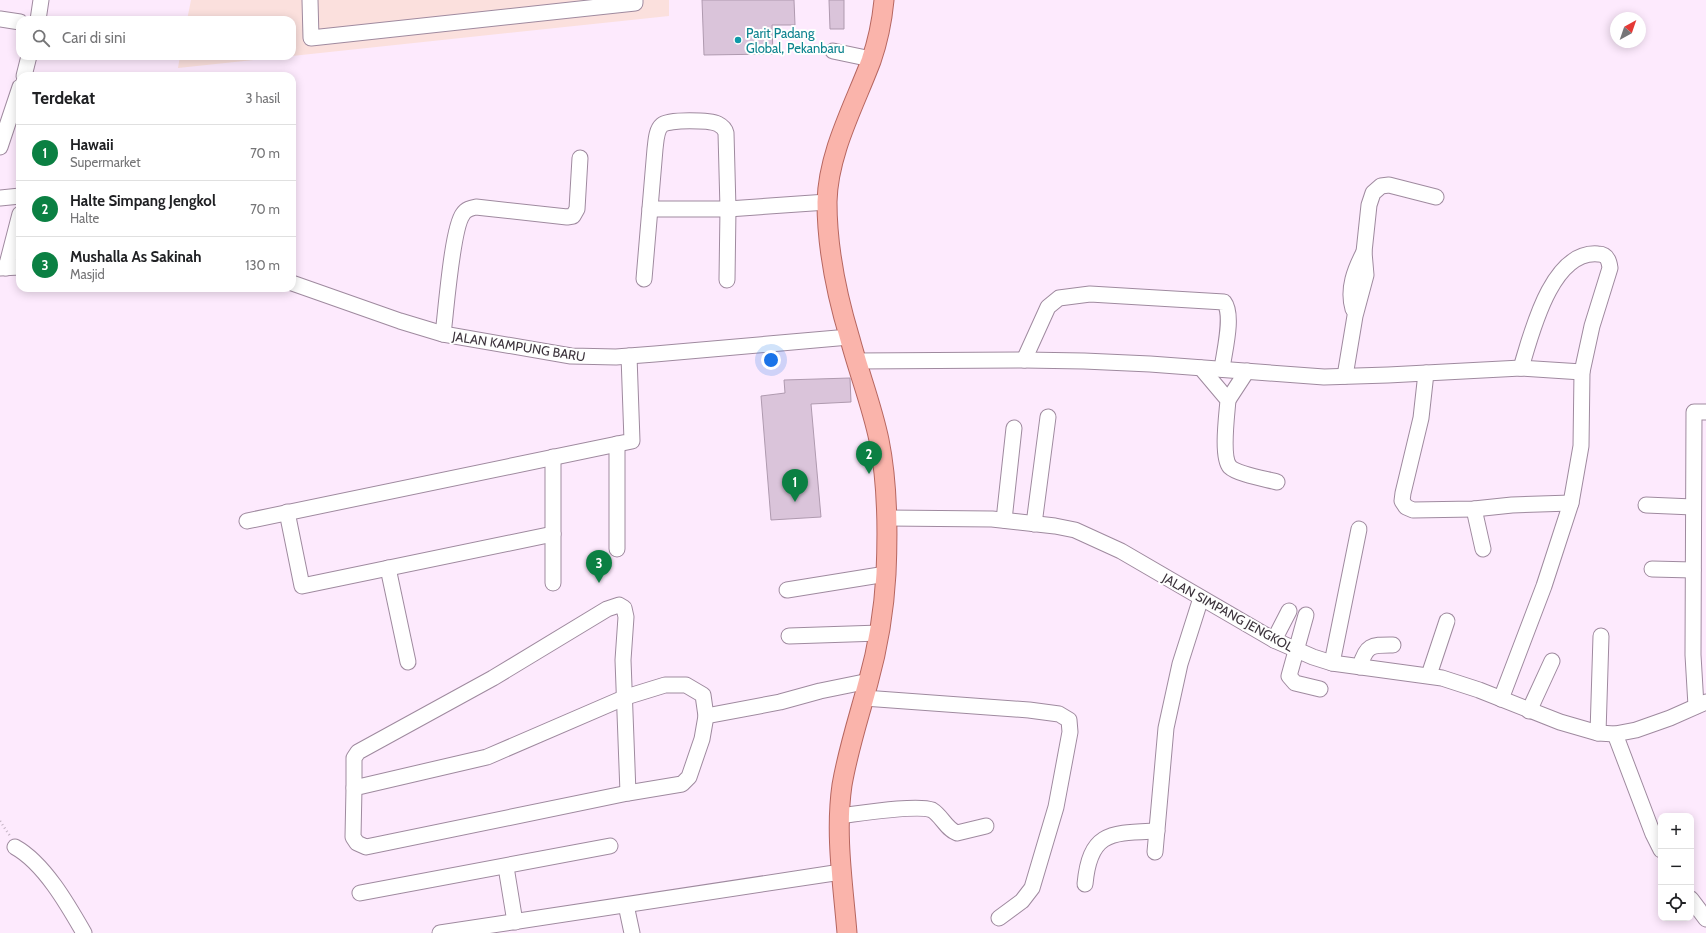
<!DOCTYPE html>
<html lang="id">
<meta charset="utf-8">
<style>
body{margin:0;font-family:Cabin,sans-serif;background:#f6f6f6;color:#202124}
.controls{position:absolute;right:12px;bottom:12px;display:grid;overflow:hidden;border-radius:8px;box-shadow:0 2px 10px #0003}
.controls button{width:36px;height:36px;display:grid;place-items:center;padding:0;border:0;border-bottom:1px solid #e0e0e0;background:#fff;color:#202124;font:20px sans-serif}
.compass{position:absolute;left:1610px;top:12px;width:36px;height:36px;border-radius:50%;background:#fff;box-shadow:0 2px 10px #0003;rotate:40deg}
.you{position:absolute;left:771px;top:360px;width:14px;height:14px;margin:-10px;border:3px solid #fff;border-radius:50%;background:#1a73e8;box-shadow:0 0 0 6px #1a73e833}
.badge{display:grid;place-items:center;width:26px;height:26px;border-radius:50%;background:#0b8043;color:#fff;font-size:13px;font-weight:700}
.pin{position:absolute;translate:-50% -33px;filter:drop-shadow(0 1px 2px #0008)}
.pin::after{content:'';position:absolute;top:21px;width:14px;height:12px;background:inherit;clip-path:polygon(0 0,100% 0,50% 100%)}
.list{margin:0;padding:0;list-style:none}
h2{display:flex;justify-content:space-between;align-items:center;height:52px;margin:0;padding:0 16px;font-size:17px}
h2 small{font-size:13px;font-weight:400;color:#757577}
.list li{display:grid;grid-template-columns:26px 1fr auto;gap:12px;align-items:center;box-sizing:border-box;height:56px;padding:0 16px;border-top:1px solid #e0e0e0}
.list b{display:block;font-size:15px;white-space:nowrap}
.list p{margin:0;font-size:13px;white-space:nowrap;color:#757577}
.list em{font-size:13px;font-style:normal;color:#757577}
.icon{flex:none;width:22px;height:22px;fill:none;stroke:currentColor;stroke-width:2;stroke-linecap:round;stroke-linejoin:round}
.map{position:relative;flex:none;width:1706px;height:933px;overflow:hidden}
.search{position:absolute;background:#fff;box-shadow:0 2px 10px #0003;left:16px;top:16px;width:280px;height:44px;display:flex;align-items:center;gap:10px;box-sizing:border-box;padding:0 14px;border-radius:12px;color:#757577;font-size:15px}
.panel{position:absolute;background:#fff;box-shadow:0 2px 10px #0003;left:16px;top:72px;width:280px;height:220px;border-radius:12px}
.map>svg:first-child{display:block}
.commercial{fill:#fbe0dd}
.building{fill:#dac4da;stroke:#af9aaf}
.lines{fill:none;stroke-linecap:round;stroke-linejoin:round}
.minor-casing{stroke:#9f8a9f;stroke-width:17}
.major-casing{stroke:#b66660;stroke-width:21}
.path{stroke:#c3b3c3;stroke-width:2.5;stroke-dasharray:1 3;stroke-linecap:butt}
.minor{stroke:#fff;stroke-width:15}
.major{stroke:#fab4ab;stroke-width:19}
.culture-dot{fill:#0f9aa8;stroke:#fefffe;stroke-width:1.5}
.labels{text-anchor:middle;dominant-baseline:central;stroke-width:4;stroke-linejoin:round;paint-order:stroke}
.culture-label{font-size:13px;fill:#0d838f;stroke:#fefffe;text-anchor:start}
.street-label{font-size:13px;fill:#3c333c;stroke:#fefffe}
</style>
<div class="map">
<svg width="1706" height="933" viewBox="0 0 1706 933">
<rect width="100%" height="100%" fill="#fdeafd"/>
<g class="commercial">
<path d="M191 0H669V16L292 56V20H187Z"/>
<path d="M180 56H291L178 68Z"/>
</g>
<g class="building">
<path d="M702 0H794L795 25H772L773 54 704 55Z"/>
<path d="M829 0H844V29H830Z"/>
<path d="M850 378 851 402 811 404 821 517 771 520 761 396 785 393 784 380Z"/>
</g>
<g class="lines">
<defs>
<g id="minor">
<path d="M310 0 311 38 635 3V0"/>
<path d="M0 19 20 22"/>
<path d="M38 20 41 0"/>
<path d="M833 51 871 59"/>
<path d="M24 76 29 56"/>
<path d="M0 147 20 87"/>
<path d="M0 198 20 196"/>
<path d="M650 209H728L827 202"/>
<path d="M0 268 20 267"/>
<path d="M6 268 20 214"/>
<path d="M644 279 655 149C656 142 656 130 662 125 669 119 710 120 718 124 722 126 725 129 726 133L728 209 727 280"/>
<path d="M292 283 400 321 443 334 571 356 616 357 655 354 849 337"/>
<path d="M1353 309C1347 289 1355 269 1364 252"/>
<path d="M443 334C446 312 452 228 463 214 466 209 471 208 476 207L567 217 573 216 577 209 580 158"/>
<path d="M1024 360 1048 307 1059 298 1090 294 1224 302C1234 315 1224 352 1222 369"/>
<path d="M856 361 1024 360 1084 361 1150 364 1324 377 1388 375 1521 368 1582 372"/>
<path d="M1201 368 1228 400C1227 414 1221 457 1230 467 1237 474 1266 479 1277 482"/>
<path d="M1426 373 1421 418 1403 493 1402 501 1406 507 1413 510 1474 509 1512 505 1571 503"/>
<path d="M1345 376 1355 316 1366 275 1364 252 1369 205 1373 193 1381 186 1389 185 1436 197"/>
<path d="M1228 400 1247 371"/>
<path d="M553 457V583"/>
<path d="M1646 505 1693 507"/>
<path d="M1474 509 1483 549"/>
<path d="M287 512 302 586 553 534"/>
<path d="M887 518 992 519 1055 526 1075 530 1121 551 1274 640 1313 657 1332 663 1442 678 1479 690 1560 722 1598 733 1615 734 1636 730 1670 718 1706 702"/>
<path d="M1004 520 1014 428"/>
<path d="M247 521 632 441 629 356"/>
<path d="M1034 524 1048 417"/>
<path d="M617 549V444"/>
<path d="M388 568 408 662"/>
<path d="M1652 569 1693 570"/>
<path d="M787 590 886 574"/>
<path d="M1306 615 1289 676 1295 683 1320 689"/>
<path d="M789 636 880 633"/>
<path d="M1274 640 1289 611"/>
<path d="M1332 663 1359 529"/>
<path d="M1360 667C1366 644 1372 645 1393 645"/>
<path d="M1429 675 1447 621"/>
<path d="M665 685H686L703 695 706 716 702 739 689 777 682 784 628 793 366 847 357 843 353 837 354 788 487 757 626 697Z"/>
<path d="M864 698 1029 710 1059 714 1069 720 1070 732 1056 807 1032 888 1022 901 999 918"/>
<path d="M1501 699 1544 586 1571 503 1581 446 1582 372 1592 326 1610 268C1609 260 1607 254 1598 254 1551 250 1531 335 1521 368"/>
<path d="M1696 706 1693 655 1694 412H1706"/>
<path d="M1529 711 1552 661"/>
<path d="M706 716 780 702 820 691 869 681"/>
<path d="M1598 733 1601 636"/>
<path d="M1615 734 1653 834 1661 850"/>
<path d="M354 788V758L358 752 493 678 607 609 619 605 624 608 626 617 623 660 628 793"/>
<path d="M839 816C857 814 917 804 932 810 942 816 946 829 957 833L986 826"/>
<path d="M15 847C44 863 68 905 84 933"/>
<path d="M1155 852 1166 728 1180 664 1201 598"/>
<path d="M506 867 515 922"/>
<path d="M1085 884C1090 831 1111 833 1157 831"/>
<path d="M360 893 610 846"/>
<path d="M1691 899 1706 919"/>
<path d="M626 905 632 933"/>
<path d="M440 933 841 872"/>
</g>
<path id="major" d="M847 933C843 884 835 834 842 785 848 750 859 717 868 683 878 647 884 611 886 574 888 530 888 484 879 440 872 406 859 373 850 339 837 296 827 247 827 202 828 153 854 106 871 61 878 41 882 21 884 0"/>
</defs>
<use href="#minor" class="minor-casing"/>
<use href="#major" class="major-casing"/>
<path class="path" d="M0 821 10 836"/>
<use href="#minor" class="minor"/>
<use href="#major" class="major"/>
</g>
<circle class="culture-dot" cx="738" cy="40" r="4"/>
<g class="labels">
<g class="culture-label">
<text x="746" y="33">Parit Padang<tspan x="746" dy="15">Global, Pekanbaru</tspan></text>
</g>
<g class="street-label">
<text transform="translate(519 346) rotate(9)">JALAN KAMPUNG BARU</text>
<text transform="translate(1228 612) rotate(29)">JALAN SIMPANG JENGKOL</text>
</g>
</g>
</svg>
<div class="controls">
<button>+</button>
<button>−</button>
<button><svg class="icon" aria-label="locate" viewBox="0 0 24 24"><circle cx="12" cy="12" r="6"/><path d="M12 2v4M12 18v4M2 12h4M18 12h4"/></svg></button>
</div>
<svg class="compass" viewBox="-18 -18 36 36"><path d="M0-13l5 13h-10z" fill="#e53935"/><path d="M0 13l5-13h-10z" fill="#757577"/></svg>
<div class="you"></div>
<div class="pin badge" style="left:795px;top:502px">1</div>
<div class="pin badge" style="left:869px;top:474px">2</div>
<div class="pin badge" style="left:599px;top:583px">3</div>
<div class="search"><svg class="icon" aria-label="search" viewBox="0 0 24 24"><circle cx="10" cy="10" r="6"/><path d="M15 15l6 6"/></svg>Cari di sini</div>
<section class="panel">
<h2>Terdekat<small>3 hasil</small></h2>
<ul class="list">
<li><span class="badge">1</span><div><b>Hawaii</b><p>Supermarket</p></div><em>70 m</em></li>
<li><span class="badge">2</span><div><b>Halte Simpang Jengkol</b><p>Halte</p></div><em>70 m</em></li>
<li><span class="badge">3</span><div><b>Mushalla As Sakinah</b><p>Masjid</p></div><em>130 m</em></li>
</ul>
</section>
</div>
